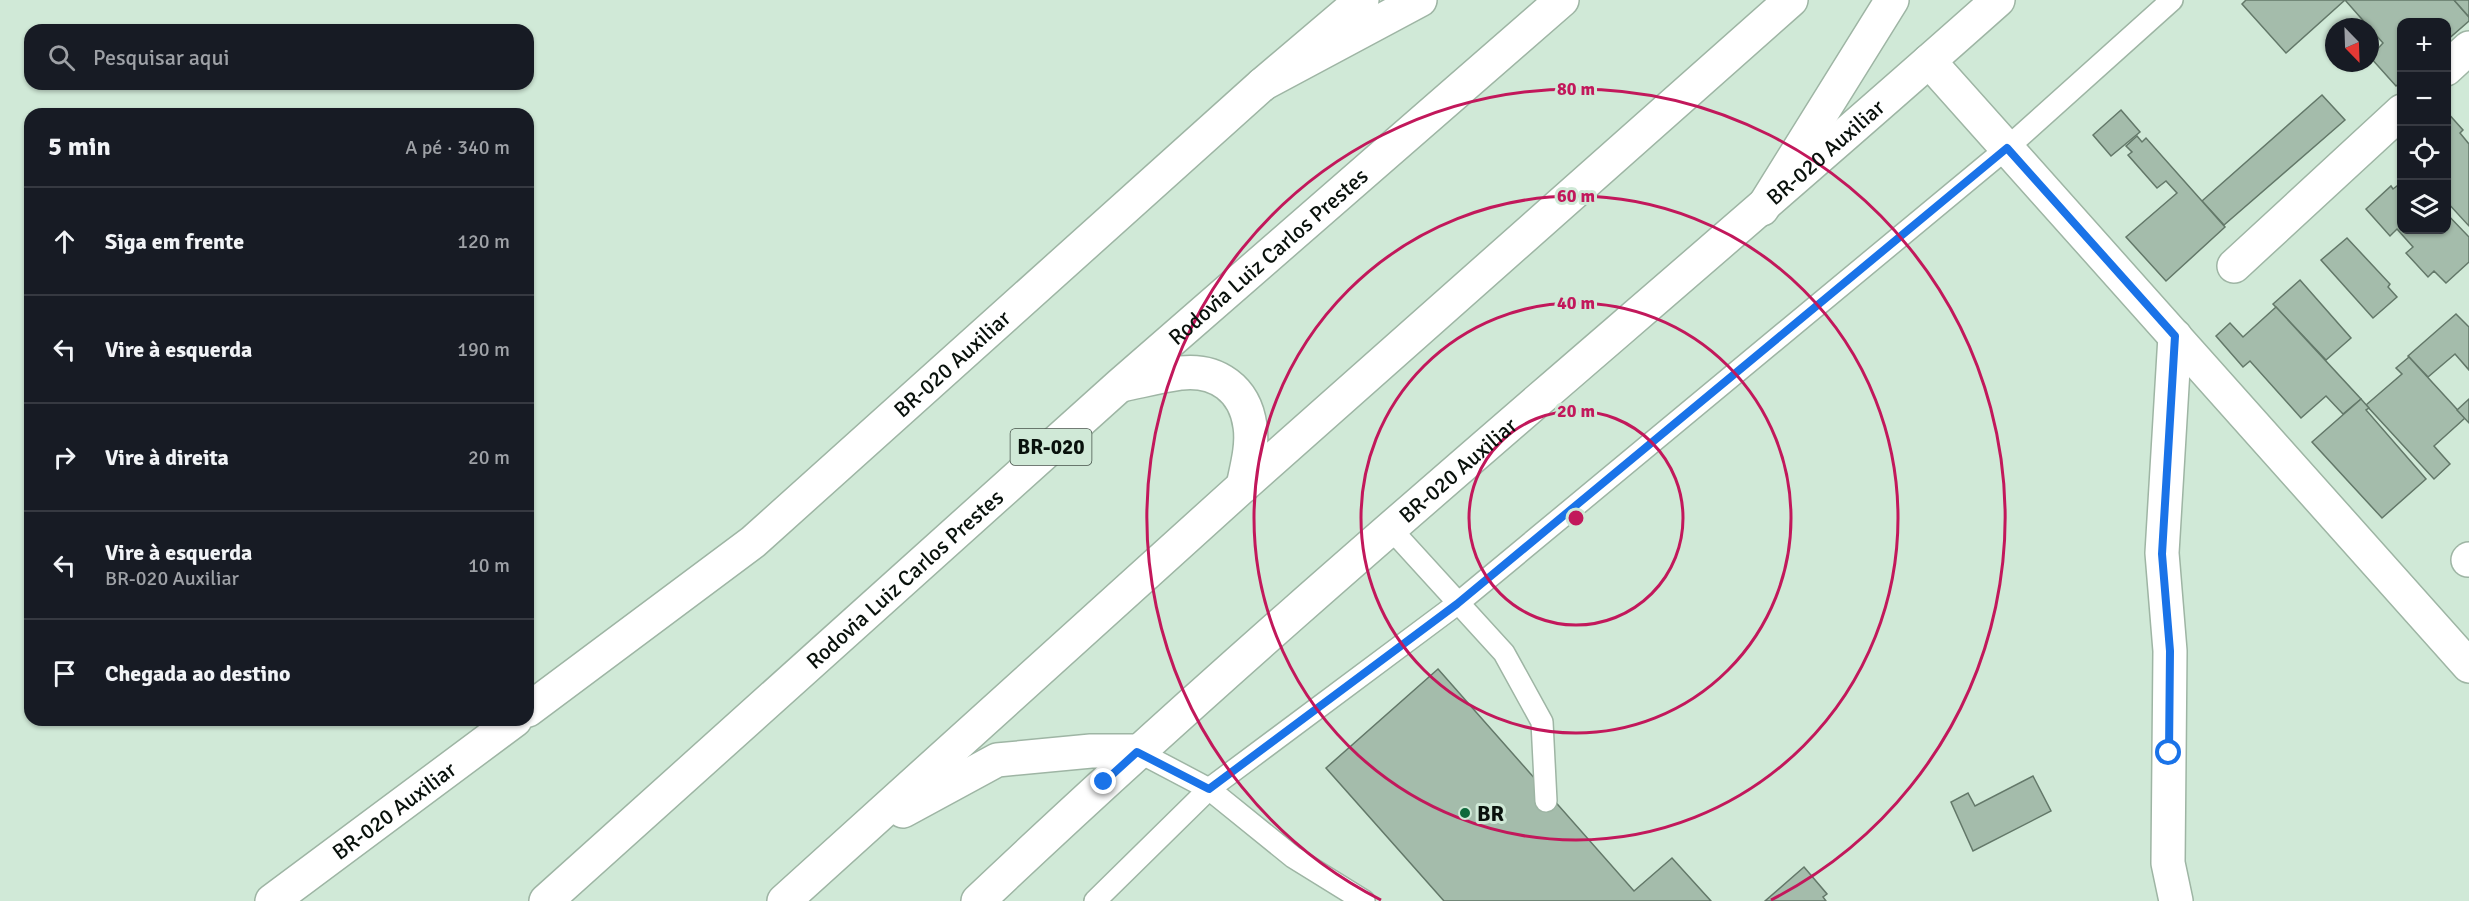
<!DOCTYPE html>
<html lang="pt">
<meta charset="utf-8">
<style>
body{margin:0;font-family:Signika,sans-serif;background:#20242c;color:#f1f3f6}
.controls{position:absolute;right:18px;top:18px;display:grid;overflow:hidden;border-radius:12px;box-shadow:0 2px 4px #0004}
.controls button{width:54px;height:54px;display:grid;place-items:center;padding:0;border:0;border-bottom:2px solid #363941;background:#171b24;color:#f1f3f6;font:30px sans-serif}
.compass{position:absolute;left:2325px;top:18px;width:54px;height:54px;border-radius:50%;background:#171b24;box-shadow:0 2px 4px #0004;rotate:157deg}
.stop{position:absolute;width:18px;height:18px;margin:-14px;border:4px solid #1a73e8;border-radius:50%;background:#fff}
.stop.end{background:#1a73e8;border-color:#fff;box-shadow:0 2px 6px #0008}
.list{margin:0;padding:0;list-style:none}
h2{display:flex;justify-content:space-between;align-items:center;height:78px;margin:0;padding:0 24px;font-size:26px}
h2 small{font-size:20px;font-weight:400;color:#9ea1a6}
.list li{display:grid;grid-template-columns:39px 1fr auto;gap:18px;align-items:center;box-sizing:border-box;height:108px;padding:0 24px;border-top:2px solid #363941}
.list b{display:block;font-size:22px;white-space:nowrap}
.list p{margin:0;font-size:20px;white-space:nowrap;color:#9ea1a6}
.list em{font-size:20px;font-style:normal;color:#9ea1a6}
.icon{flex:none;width:33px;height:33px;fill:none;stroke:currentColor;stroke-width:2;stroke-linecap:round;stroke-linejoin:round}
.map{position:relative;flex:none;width:2469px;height:901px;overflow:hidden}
.search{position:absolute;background:#171b24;box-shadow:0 2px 4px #0004;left:24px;top:24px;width:510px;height:66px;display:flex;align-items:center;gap:15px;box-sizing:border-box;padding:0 21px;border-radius:18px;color:#9ea1a6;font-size:22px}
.panel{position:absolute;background:#171b24;box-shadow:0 2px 4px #0004;left:24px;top:108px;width:510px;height:618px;border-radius:18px}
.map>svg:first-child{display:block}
.building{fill:#a4bcab;stroke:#637869;stroke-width:1.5}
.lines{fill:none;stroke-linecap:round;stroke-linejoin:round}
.lane-casing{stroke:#9eb5a4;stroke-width:24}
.street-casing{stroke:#9eb5a4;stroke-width:36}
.secondary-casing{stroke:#9eb5a4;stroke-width:36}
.highway-casing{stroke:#9eb5a4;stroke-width:36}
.lane{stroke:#fff;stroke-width:21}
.street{stroke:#fff;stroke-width:33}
.secondary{stroke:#fff;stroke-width:33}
.highway{stroke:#fff;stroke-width:33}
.route{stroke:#1a73e8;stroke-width:8}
.ring{fill:none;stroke:#c2185b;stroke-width:3}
.poi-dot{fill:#0f693c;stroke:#d0e9d7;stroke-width:2}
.labels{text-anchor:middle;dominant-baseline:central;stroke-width:6;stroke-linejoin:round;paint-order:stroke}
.shield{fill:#d0e9d7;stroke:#455249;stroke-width:1.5}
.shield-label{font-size:21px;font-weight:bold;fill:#09110c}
.street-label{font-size:22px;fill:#09110c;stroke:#d0e9d7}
.poi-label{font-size:22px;font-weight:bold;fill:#09110c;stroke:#d0e9d7;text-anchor:start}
.centre{fill:#c2185b;stroke:#d0e9d7;stroke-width:3}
.ring-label{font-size:18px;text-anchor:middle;font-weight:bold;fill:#c2185b;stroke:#d0e9d7;stroke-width:6;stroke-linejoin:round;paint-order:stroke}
</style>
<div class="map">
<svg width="2469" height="901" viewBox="0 0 2469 901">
<rect width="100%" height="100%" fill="#d0e9d7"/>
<g class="building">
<path d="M2246 0H2454L2469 17V21L2446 41V22H2402V81L2396 86 2370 57 2383 43 2345 0 2286 53 2242 4Z"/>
<path d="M2454 0H2469V17Z"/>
<path d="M2322 95 2345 120 2224 225 2202 201Z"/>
<path d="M2121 110 2140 132 2111 156 2093 135Z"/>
<path d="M2446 111 2463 130 2460 133 2469 144V226L2446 201Z"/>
<path d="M2137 136 2142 142 2146 138 2225 227 2166 281 2126 237 2177 193 2166 181 2157 188 2128 155 2132 152 2126 146Z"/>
<path d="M2402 182V230H2446V213L2469 237V262L2446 283 2434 271 2428 277 2406 253 2413 247 2397 229 2390 236 2366 209 2391 186 2393 189Z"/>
<path d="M2347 238 2390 284 2388 287 2397 297 2373 318 2321 260Z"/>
<path d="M2300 280 2351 338 2326 360 2273 304Z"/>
<path d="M2276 307 2361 399 2343 414 2326 396 2301 418 2250 361 2243 367 2216 336 2230 323 2243 337Z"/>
<path d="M2456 314 2469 327V370L2455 354 2428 377 2408 356Z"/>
<path d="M2409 357 2465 418 2434 446 2450 464 2434 479 2366 405 2402 374 2396 368Z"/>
<path d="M2361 399 2369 408 2366 410 2426 479 2382 518 2312 442Z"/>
<path d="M2469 399V423L2457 410Z"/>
<path d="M1438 669 1634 891 1672 858 1711 901H1444L1326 768Z"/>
<path d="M2033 776 2051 811 1973 851 1951 802 1968 793 1975 806Z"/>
<path d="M1804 867 1827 894 1823 897 1826 901H1765Z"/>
</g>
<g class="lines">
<defs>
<g id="lane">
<path d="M1390 528 1504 653 1542 722 1546 801"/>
<path d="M1137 751 1209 789 1293 857 1364 901"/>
<path d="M1095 901 1209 789 1457 604 2007 148 2172 0"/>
</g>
<g id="street">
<path d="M1929 61 2469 666"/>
<path d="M2446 69 2469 48"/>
<path d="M2234 266 2402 111"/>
<path d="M2175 336 2162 553 2170 651 2168 863 2176 901"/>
<path d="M2468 560 2469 559"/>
</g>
<g id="secondary">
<path id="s1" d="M528 710 753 542 1263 84 1362 0"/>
<path id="s2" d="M272 901 515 720"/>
<path id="s3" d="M978 901C1307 589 1659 302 1998 0"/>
</g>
<g id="highway">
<path d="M1263 84 1420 0"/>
<path d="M1762 209 1892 0"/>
<path d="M1121 385C1141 381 1161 376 1181 373 1217 369 1245 389 1250 426 1253 445 1247 467 1243 486"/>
<path d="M903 811 997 760 1091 751H1137"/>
<path id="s4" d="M546 901 1120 385 1562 0"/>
<path d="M784 901 1243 486 1791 0"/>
</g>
</defs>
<use href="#lane" class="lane-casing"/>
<use href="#street" class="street-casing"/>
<use href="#secondary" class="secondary-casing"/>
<use href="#highway" class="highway-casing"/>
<use href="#lane" class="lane"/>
<use href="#street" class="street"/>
<use href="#secondary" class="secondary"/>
<use href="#highway" class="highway"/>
</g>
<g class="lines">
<path class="route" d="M1104 782 1137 752 1209 789 1457 604 2007 148 2175 336 2162 554 2170 651 2169 753"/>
</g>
<g class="ring">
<circle cx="1576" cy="518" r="107"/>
<circle cx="1576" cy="518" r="215"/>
<circle cx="1576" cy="518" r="322"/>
<path d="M1381 900A429 429 0 1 1 1771 900"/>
</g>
<circle class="poi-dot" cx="1465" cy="813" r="6"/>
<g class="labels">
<rect class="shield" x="1010.5" y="429" width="81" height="36" rx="4.5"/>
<g class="shield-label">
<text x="1051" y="447">BR-020</text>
</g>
<g class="street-label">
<text stroke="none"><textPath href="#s3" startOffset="1131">BR-020 Auxiliar</textPath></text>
<text stroke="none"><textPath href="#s4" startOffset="968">Rodovia Luiz Carlos Prestes</textPath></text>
<text stroke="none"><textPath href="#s1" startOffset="548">BR-020 Auxiliar</textPath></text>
<text stroke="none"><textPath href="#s3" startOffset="645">BR-020 Auxiliar</textPath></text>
<text stroke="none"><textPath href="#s4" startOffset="482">Rodovia Luiz Carlos Prestes</textPath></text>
<text stroke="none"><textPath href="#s2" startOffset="152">BR-020 Auxiliar</textPath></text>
</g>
<g class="poi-label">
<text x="1477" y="813">BR</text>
</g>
</g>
<circle cx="1576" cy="518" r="9" class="centre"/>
<g class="ring-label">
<text x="1576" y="95">80 m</text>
<text x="1576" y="202">60 m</text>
<text x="1576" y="309">40 m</text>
<text x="1576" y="417">20 m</text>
</g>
</svg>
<div class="controls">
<button>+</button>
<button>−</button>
<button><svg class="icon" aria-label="locate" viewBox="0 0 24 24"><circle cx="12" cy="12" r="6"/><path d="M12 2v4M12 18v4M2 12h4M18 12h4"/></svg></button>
<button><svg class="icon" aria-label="layers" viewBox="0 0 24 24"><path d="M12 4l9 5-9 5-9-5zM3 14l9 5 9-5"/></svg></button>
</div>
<svg class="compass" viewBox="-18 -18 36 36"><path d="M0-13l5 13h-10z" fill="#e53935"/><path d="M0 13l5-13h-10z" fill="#9ea1a6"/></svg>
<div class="stop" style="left:2169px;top:753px"></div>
<div class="stop end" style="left:1104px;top:782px"></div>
<div class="search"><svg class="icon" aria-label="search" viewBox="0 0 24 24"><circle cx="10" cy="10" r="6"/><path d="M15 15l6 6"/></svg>Pesquisar aqui</div>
<section class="panel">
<h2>5 min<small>A pé · 340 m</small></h2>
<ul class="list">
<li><svg class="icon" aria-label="ahead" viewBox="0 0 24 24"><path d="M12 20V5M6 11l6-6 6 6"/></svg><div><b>Siga em frente</b></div><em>120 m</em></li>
<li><svg class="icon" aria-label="left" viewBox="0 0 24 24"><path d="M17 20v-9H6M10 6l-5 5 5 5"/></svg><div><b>Vire à esquerda</b></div><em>190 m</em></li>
<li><svg class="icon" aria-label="right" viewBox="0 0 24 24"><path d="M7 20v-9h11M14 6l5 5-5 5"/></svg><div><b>Vire à direita</b></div><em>20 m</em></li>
<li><svg class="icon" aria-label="left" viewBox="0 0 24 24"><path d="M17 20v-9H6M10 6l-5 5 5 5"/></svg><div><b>Vire à esquerda</b><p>BR-020 Auxiliar</p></div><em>10 m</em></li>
<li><svg class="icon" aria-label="arrive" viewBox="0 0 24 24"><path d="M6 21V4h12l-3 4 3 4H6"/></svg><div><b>Chegada ao destino</b></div></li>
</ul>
</section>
</div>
